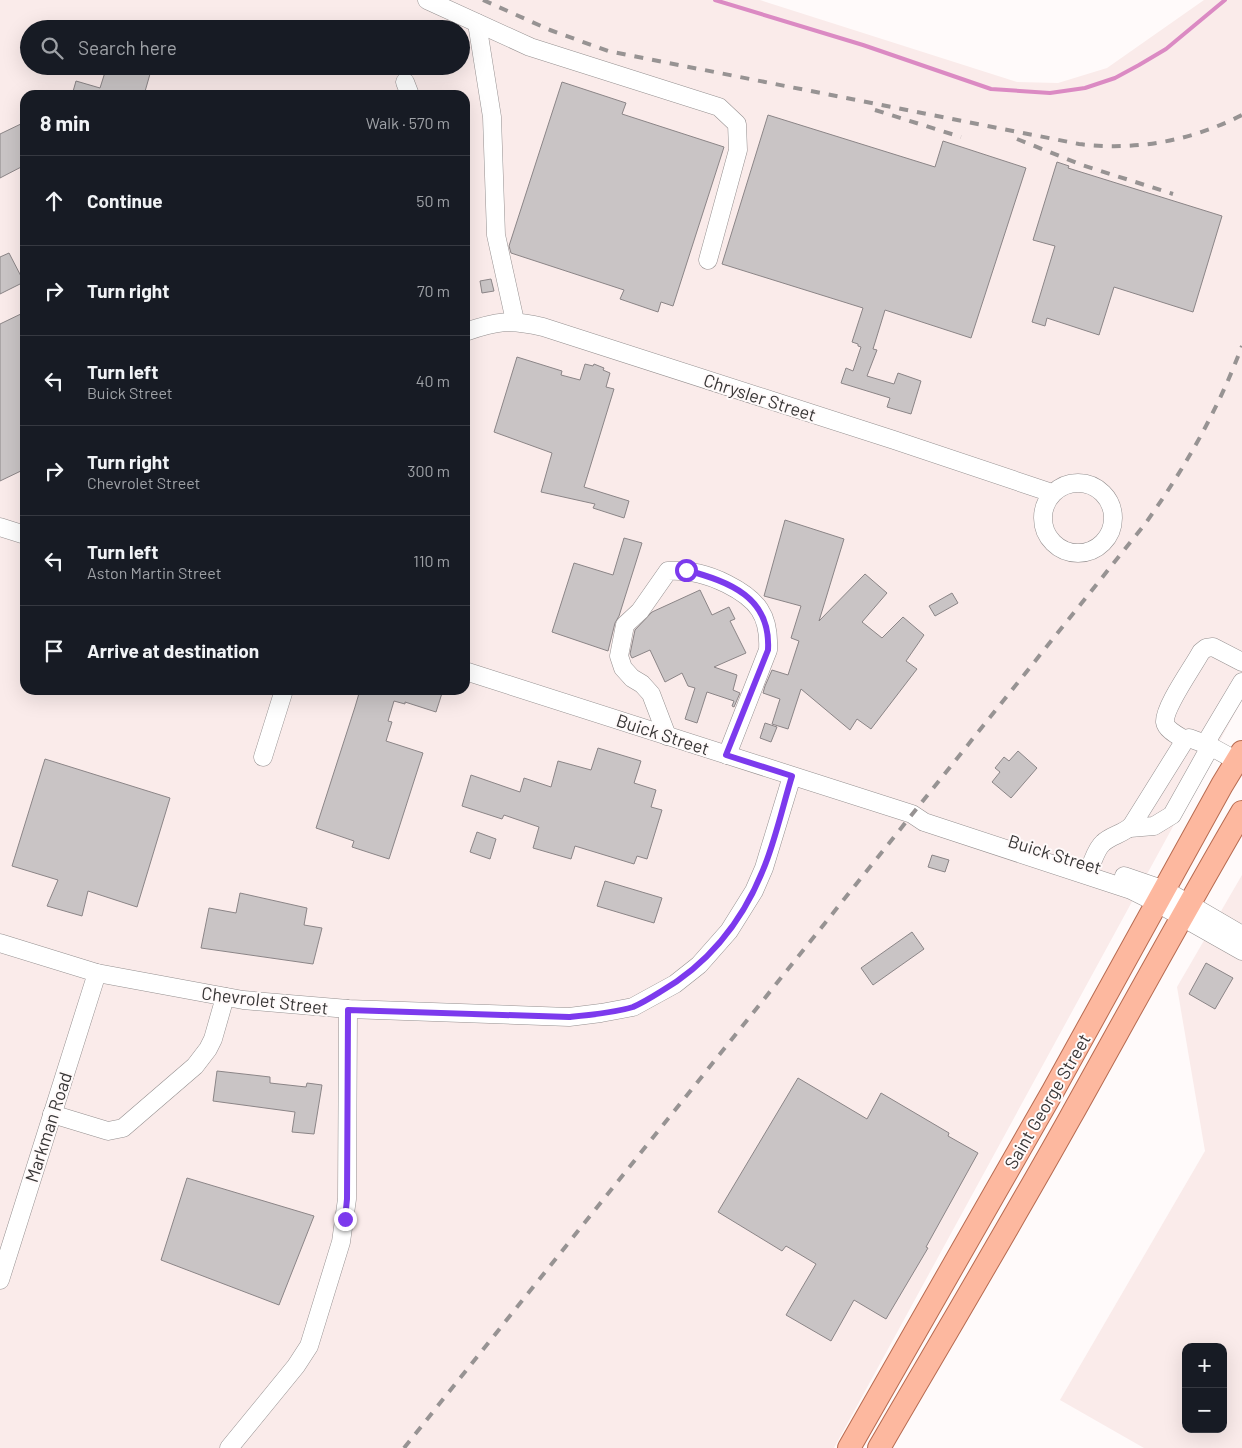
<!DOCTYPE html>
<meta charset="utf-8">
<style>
body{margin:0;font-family:Barlow,sans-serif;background:#20242c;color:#f1f3f6}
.controls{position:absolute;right:15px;bottom:15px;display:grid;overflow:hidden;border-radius:10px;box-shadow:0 5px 20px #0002}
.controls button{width:45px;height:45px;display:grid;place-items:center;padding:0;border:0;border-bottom:1px solid #363941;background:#171b24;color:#f1f3f6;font:25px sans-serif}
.stop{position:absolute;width:15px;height:15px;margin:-11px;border:4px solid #7c3aed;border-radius:50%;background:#fff}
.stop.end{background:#7c3aed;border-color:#fff;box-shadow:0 1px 5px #0008}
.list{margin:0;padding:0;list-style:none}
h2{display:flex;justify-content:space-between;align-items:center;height:65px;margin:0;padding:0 20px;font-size:21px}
h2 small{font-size:16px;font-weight:400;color:#9ea1a6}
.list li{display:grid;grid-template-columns:32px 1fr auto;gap:15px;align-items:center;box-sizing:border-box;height:90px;padding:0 20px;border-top:1px solid #363941}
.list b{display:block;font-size:19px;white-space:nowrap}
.list p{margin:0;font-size:16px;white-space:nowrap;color:#9ea1a6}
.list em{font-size:16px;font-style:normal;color:#9ea1a6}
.icon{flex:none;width:28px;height:28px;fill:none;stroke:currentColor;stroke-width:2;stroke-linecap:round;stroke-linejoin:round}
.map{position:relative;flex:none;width:1242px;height:1448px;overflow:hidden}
.search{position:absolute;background:#171b24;box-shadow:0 5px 20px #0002;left:20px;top:20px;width:450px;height:55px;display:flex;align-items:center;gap:12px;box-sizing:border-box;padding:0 18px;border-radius:28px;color:#9ea1a6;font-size:19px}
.panel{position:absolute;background:#171b24;box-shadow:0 5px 20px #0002;left:20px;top:90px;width:450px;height:605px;border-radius:15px}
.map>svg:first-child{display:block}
.built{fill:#faebea;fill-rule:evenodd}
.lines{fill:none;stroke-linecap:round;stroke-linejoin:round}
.stream{stroke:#db8ac3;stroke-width:4}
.building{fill:#c9c4c5;stroke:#8b8587}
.minor-casing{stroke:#959090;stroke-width:19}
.major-casing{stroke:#b76b51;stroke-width:24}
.minor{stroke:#fff;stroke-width:18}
.major{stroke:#fdb89f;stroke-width:22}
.rail{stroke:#979393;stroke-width:4;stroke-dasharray:9 9;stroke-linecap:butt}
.route{stroke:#7c3aed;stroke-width:6}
.labels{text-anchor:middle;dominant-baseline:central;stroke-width:4;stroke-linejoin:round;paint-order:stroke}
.street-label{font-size:18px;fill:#383636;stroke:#fffafa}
</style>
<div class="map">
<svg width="1242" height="1448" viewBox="0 0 1242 1448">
<rect width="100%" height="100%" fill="#fffafa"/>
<g class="built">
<path d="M0 0H760L1017 82 1058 83 1107 68 1204 0H1242V700L834 1448H0ZM29 29H461V66H29ZM25 95H465V690H25Z"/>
<path d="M1242 875V1448H1144L1060 1400 1205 1151 1177 987ZM1186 1347H1223V1429H1186Z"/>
</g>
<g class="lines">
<path class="stream" d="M715 0 863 45 991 89 1050 93 1085 88 1115 78 1139 65 1166 49 1225 0"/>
</g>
<g class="building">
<path d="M107 66H123L150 74 144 95H72L76 81 100 88Z"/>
<path d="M562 82 626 103 622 114 724 147 673 306 661 302 658 312 620 299 624 290 511 253 509 246Z"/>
<path d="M768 115 935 167 943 141 1026 168 971 338 885 310 873 349 877 350 867 376 894 384 898 373 921 381 911 414 887 407 890 398 841 383 846 368 853 371 861 347 858 346V344L852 342 863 308 722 264Z"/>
<path d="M25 122V165L0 178V134Z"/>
<path d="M1057 162 1069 166 1068 168 1222 216 1193 312 1114 287 1099 335 1047 318 1045 326 1032 322 1055 246 1033 240Z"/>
<path d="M9 253 24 282 0 294V257Z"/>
<path d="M491 279 494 291 482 293 480 281Z"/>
<path d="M25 312V469L0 481V324Z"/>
<path d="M517 357 562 371 561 375 580 380 585 364 593 366 594 364 604 368 603 370 610 373 606 387 614 389 584 487 629 501 624 518 593 508 595 504 541 492 552 453 494 432Z"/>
<path d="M785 520 844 539 819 621 865 574 887 593 862 622 882 638 903 617 924 635 906 661 917 669 871 729 857 719 850 730 801 689 788 729 772 724 780 699 763 693 765 686 772 670 788 675 799 641 791 638 801 606 764 596Z"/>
<path d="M624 538 642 543 619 616 615 623 608 651 552 632 574 563 613 575Z"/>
<path d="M700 590 712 615 729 607 735 619 730 621 746 653 714 667 737 675 733 690 740 693 734 707 732 706 734 701 707 692 697 723 685 719 695 688 688 686 682 673 665 682 650 650 632 658 630 654 635 630 652 612Z"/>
<path d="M952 593 958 603 935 616 929 606Z"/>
<path d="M360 690H443L436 712 405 702V704L394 701 388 721 392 722 386 741 423 753 389 859 352 847 354 841 316 828 355 707Z"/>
<path d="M765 723 777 727 771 742 760 738Z"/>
<path d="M598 748 641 761 634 783 656 790 651 807 662 810 647 859 637 856 634 864 575 846 571 859 533 848 539 827 504 815 502 819 462 806 471 775 520 792 524 778 551 787 558 761 591 770Z"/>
<path d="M1018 751 1037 768 1011 798 992 782 1000 772 995 768 1004 757 1009 761Z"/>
<path d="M45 759 170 798 137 907 88 891 82 916 47 906 58 880 12 866Z"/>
<path d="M477 832 496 839 490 859 470 852Z"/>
<path d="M932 855 949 860 945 872 928 867Z"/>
<path d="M605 881 662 898 654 923 597 906Z"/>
<path d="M240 893 307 908 304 925 322 928 313 964 201 948 209 908 236 913Z"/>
<path d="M912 932 924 949 873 985 861 968Z"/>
<path d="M1206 963 1233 978 1215 1009 1189 994Z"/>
<path d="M217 1071 270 1077V1083L306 1087 307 1083 322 1085 314 1134 292 1132 295 1112 213 1101Z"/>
<path d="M798 1078 867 1119 881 1093 949 1133 948 1136 978 1153 926 1247 928 1248 886 1319 854 1300 831 1341 786 1315 816 1264 786 1246 782 1251 718 1212Z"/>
<path d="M187 1178 314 1216 279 1305 161 1260Z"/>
</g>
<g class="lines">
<defs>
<g id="minor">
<path d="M427 0 530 47 719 107 737 124 738 150 708 260"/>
<path d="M477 23 492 117 496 235 515 321"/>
<path d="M405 82 410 95"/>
<path d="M465 332C497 321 510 319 543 327L894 440 1052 493"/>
<circle cx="1078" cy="518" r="35"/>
<path d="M0 527 25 535"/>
<path d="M465 671 912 814 924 822 1131 890 1157 903 1242 951"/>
<path d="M667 736 651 694 642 684 632 678 623 668 619 656 625 625 640 611 668 571C690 570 707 574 727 584 757 599 770 615 768 650L727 755"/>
<path d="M1185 740C1179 736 1166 730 1165 722 1164 707 1193 667 1201 652L1206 648 1213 647 1242 662"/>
<path d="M1205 744 1242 682"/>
<path d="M263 757 284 690"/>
<path d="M1130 828 1154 826 1172 815 1210 747"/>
<path d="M1091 865C1094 858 1097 848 1103 843 1111 835 1124 834 1132 825L1185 740 1189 738 1208 745 1237 761"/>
<path d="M1124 876 1165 890 1242 935"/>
<path d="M0 943 97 973 243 1000 348 1009 569 1017 601 1013 633 1007 675 984 699 965 729 931 754 891 764 868 792 776"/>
<path d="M52 1114 108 1131 123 1128 195 1066 208 1049 213 1039 225 997"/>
<path d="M0 1280 97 973"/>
<path d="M229 1448 296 1366 309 1346 341 1242 347 1199 348 1009"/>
</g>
<g id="major">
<path d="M849 1448 1053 1091 1222 785 1242 752"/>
<path d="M879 1448C943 1338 1008 1229 1070 1118 1127 1016 1183 913 1242 812"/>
</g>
</defs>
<use href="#minor" class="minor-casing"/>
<use href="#major" class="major-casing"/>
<use href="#minor" class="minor"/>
<use href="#major" class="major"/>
<g class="rail">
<path d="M483 0 550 30 608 51 1079 144C1136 151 1191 141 1242 115"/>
<path d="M875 110 961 137"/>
<path d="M1017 139 1082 165 1173 194"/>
<path d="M404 1448 1145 524C1185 468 1218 410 1242 346"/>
</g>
</g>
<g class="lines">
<path class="route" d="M345 1219 347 1199 348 1010 569 1017C590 1015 613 1013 633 1007 642 1003 652 997 660 992 708 964 742 922 763 870 775 842 783 805 792 776L726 755 768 650C771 597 730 582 686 570"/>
</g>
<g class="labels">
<g class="street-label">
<text transform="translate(760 397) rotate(18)">Chrysler Street</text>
<text transform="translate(663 734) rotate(18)">Buick Street</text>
<text transform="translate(1055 854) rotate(17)">Buick Street</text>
<text transform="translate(265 1000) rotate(7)">Chevrolet Street</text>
<text transform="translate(1047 1101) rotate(-60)">Saint George Street</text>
<text transform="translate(48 1127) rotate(-72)">Markman Road</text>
</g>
</g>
</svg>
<div class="controls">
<button>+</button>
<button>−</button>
</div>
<div class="stop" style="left:686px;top:570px"></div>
<div class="stop end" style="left:345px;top:1219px"></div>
<div class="search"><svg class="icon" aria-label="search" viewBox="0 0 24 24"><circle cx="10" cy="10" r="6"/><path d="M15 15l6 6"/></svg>Search here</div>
<section class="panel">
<h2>8 min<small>Walk · 570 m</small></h2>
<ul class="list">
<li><svg class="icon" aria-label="ahead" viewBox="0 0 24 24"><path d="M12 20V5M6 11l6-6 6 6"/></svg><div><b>Continue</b></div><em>50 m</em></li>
<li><svg class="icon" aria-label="right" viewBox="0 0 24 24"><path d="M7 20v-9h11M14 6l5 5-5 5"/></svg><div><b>Turn right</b></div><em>70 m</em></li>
<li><svg class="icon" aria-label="left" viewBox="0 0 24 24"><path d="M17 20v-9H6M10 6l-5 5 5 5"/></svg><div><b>Turn left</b><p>Buick Street</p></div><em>40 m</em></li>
<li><svg class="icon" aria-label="right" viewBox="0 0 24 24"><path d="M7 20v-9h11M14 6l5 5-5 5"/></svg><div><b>Turn right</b><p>Chevrolet Street</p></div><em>300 m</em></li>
<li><svg class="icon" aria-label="left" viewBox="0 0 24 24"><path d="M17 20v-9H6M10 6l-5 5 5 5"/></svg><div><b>Turn left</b><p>Aston Martin Street</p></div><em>110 m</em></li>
<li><svg class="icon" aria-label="arrive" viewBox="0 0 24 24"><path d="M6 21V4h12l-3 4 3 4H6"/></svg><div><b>Arrive at destination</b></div></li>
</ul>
</section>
</div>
